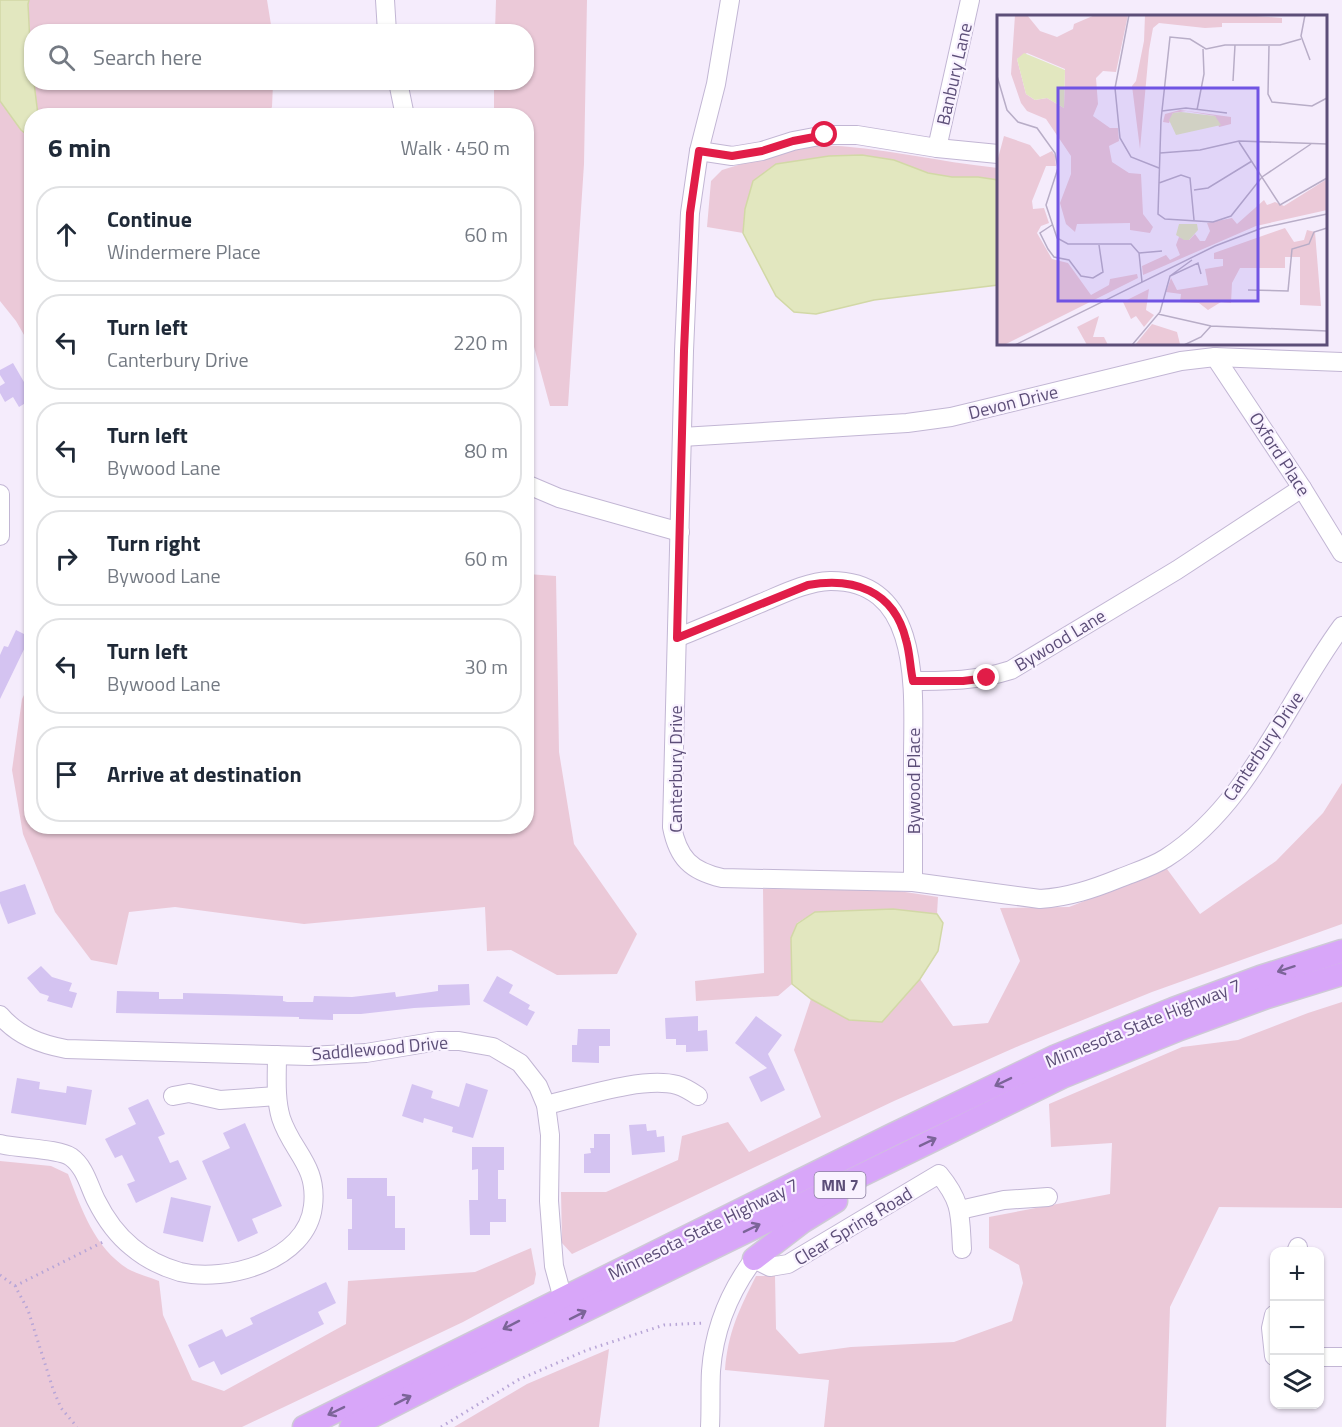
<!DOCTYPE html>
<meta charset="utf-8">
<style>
body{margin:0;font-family:"Titillium Web",sans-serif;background:#f6f6f7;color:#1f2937}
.controls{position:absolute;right:18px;bottom:18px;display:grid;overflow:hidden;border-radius:12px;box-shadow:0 2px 4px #0004}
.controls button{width:54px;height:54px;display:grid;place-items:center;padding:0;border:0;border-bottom:2px solid #e0e1e3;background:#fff;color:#1f2937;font:30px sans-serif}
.stop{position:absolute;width:18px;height:18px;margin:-14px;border:4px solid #e11d48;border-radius:50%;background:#fff}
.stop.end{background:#e11d48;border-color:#fff;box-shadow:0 2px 6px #0008}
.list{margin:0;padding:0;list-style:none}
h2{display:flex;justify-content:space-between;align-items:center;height:78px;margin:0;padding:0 24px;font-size:26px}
h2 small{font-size:20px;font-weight:400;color:#747a83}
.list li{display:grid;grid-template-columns:39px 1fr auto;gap:18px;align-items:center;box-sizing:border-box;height:96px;margin:0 12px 12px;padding:0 12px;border:2px solid #e0e1e3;border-radius:24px}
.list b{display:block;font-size:22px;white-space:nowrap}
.list p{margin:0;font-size:20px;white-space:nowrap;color:#747a83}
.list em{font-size:20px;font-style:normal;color:#747a83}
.icon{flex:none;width:33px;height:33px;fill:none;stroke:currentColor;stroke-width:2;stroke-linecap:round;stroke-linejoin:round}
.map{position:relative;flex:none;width:1342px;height:1427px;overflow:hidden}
.search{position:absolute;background:#fff;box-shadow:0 2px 4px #0004;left:24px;top:24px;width:510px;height:66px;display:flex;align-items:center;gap:15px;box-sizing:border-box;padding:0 21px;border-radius:24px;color:#747a83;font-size:22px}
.panel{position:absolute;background:#fff;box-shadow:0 2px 4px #0004;left:24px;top:108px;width:510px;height:726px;border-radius:24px}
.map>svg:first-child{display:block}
.green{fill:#ebc9d8}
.water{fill:#e2e7bf;stroke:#d2d8a6;stroke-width:1.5}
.building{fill:#d4c3f1}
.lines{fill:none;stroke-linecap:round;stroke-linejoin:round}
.minor-casing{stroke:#c2b6d4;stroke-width:20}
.major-casing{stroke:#cecad6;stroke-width:25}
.path{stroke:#b8a6d7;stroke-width:3;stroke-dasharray:1.5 4.5;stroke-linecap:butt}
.minor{stroke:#fff;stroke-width:18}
.major{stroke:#d8a6f9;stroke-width:22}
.oneway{stroke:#7b6498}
.route{stroke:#e11d48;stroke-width:8}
.labels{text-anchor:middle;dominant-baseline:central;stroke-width:4.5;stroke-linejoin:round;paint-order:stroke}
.shield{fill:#f9f2ff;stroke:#8b7fa0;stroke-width:1.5}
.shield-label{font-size:16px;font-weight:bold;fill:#5c4e78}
.street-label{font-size:18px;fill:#5c4e78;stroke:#f9f2ff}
.inset-road{fill:none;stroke:#b8adc7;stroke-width:1.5}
.view{fill:#7054e3;fill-opacity:0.15;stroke:#7054e3;stroke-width:3}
.inset-edge{fill:none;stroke:#5c4e78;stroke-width:3}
</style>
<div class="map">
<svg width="1342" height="1427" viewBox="0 0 1342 1427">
<rect width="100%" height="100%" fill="#f5ecfc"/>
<g class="green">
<path d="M29 0H267L272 31 32 32 31 60 28 3Z"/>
<path d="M496 0H587L584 164 568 406H550L527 321 526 116 494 115V83L526 82V32L495 31Z"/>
<path d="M34 83H273L272 107 266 116 38 115Z"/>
<path d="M0 101 30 137H31V347L16 321 0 301Z"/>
<path d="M820 145C880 147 939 162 998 168V180L978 177H952L928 173 894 160 829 156 776 164 745 209 743 233 707 227 711 181 722 170 770 155Z"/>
<path d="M527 574 556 576 559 752 574 844 637 934 617 974 557 975 511 950 487 951 485 907 304 924 175 907 129 912 117 965 91 960 55 912 23 834 12 770 22 699 31 681 32 826H526Z"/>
<path d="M1342 783V924L1152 992 1021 1045 894 1101 572 1254 562 1243 561 1192H606L678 1160 682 1136 728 1122 749 1152 821 1117 794 1050 811 999 849 1020 882 1022 920 979 953 1026 988 1023 1020 961 1000 908 1069 907 1167 869 1200 914 1276 861 1323 813Z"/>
<path d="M763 889 892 890 938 897 937 914 893 909 815 912 797 923 791 938 792 984 778 996 696 1001 695 981 764 973Z"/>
<path d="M1342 1002V1208L1219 1207 1170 1307 1166 1427H824L829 1380 725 1370C728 1332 739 1310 756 1276H775L776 1329 799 1354 851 1347 954 1342 1012 1321 1023 1283 1019 1265 989 1248V1217L1110 1194 1112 1143 1051 1147 1049 1104 1182 1047 1238 1040 1308 1013Z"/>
<path d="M0 1161 51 1166 68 1174C82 1210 94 1247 128 1269 137 1274 149 1277 159 1281L163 1315 192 1380 224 1391 346 1324 348 1281 475 1272 531 1248 536 1274 534 1284 463 1322 242 1427H0Z"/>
<path d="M609 1349 599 1427H454L527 1384Z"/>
</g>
<g class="water">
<path d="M0 0H29L28 4 32 82 34 83 38 115 32 116 31 137H30L21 130 0 101Z"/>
<path d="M862 155 894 160 928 173 952 177H978L998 180V285L874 300 816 314 794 312 776 296 743 233 745 209 753 181 776 164 829 156Z"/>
<path d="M893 909 937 914 943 923 938 951 920 979 882 1022 849 1020 811 999 792 984 791 938 797 924 815 912Z"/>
</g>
<g class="building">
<path d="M13 363 24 382 32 377V399L19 407 13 397 5 402 0 393V386L5 383 0 375V370Z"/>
<path d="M16 630 30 637 0 699V655L4 646 8 647Z"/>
<path d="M25 884 36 914 8 924 0 903V892Z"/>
<path d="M41 966 52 977 72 983 69 991 77 993 72 1008 47 1001 49 996 40 993 27 978Z"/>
<path d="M497 976 513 985 509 993 530 1005 528 1009 535 1012 527 1026 483 1001Z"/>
<path d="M469 984 470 1005 414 1008 361 1014H333V1020L299 1019V1017L116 1013 117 991 159 992V999H183V993L225 994 283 996V1001L287 1002H313L314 996 352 997 395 992 396 997 438 991V985Z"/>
<path d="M698 1016V1031L707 1030 708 1051 686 1052V1045H676V1039H666L665 1018Z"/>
<path d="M756 1016 782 1035 768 1054 785 1090 761 1102 749 1077 767 1068 735 1043Z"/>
<path d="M578 1029H610V1046H599V1063L572 1062V1045H577Z"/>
<path d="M17 1078 40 1082 39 1089 66 1093 67 1086 92 1090 86 1125 11 1113Z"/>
<path d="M466 1083 488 1090 473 1138 452 1132 453 1127 424 1118 423 1123 402 1116 412 1084 433 1091 431 1098 459 1107Z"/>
<path d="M148 1099 165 1134 158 1137 170 1163 178 1160 187 1179 136 1203 127 1184 135 1181 122 1155 115 1158 105 1139 136 1124 128 1108Z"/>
<path d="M245 1123 282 1206 252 1219 258 1233 238 1242 202 1161 230 1148 223 1133Z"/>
<path d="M646 1124 647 1131 656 1130 657 1137 664 1136 665 1152 632 1155 629 1125Z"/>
<path d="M594 1134H610V1173H584V1154L591 1153 590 1148H594Z"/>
<path d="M472 1147H504V1170H498V1199H506V1222H490V1235H470L469 1200H478V1169L472 1170Z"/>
<path d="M347 1178H387V1196H395V1228H405V1250H348V1229H352V1199H347Z"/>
<path d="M171 1197 211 1206 203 1242 163 1233Z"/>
<path d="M326 1282 336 1303 318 1312 324 1324 221 1375 214 1361 199 1368 188 1345 222 1329 226 1337 253 1324 250 1318Z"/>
</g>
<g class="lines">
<defs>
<g id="minor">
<path d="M385 0 387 32"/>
<path d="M730 0 716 84 699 151 690 213 684 351 672 827C678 858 691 871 722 878L913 882 1040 899C1069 897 1093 889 1120 878 1135 872 1152 867 1166 858 1250 804 1285 703 1342 626"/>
<path d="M398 82 405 116"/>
<path d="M937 148 970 0"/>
<path d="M699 151 732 156 762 151 793 141 825 135H857L937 148 998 154"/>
<path d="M1215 357 1302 488 1342 553"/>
<path d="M682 437 907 423 951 417 1181 361 1215 357 1342 362"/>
<path d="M526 484 559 498 680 532"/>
<path d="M0 494V536"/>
<path d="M677 638C705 626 733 615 761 603 783 594 806 582 830 581 924 580 913 695 913 759 913 800 913 841 913 882"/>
<path d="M913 681C949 681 976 681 1011 670L1177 570 1302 488"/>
<path d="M0 1015C18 1036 40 1044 66 1049L309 1056 366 1053 438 1041H459L493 1047 520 1063 538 1086 546 1105 550 1135 549 1201 554 1266 563 1299"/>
<path d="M173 1096 189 1093 220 1100 277 1096"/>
<path d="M546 1105C581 1097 643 1076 677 1085 684 1087 692 1092 698 1096"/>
<path d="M0 1144C18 1149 58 1148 71 1157 85 1167 89 1186 96 1200 105 1218 117 1235 132 1247 146 1259 163 1267 180 1272 226 1283 307 1261 313 1206 318 1165 292 1152 281 1118 275 1098 277 1075 277 1055"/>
<path d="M960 1210 1004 1200 1048 1197"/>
<path d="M1296 1252 1298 1247"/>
<path d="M1274 1315 1271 1328 1274 1356"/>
<path d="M1320 1357H1342"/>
<path d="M710 1427C711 1408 710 1389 711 1371 714 1330 730 1291 754 1259L770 1267 788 1264 939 1174C962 1202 960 1214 962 1249"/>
</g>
<g id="major">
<path d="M754 1259 802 1222 836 1201"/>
<path d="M304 1427 892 1135 1056 1056 1173 1009 1260 977 1342 951"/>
<path d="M351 1427 451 1376 1062 1077 1180 1029 1267 997 1342 974"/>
</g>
</defs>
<use href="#minor" class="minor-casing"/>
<use href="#major" class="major-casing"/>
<g class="path">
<path d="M0 1275 15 1286 28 1310 53 1389 61 1408 77 1427"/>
<path d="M15 1286 105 1241"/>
<path d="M441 1427 518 1380 587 1350 664 1325 704 1323"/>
</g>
<use href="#minor" class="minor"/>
<use href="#major" class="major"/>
</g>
<defs><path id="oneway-shaft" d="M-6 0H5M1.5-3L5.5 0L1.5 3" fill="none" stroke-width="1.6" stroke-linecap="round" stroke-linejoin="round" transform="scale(1.5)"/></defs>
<g class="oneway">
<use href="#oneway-shaft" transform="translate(1286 969) rotate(162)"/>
<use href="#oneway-shaft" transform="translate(1003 1082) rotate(154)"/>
<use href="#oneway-shaft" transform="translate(928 1142) rotate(-26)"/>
<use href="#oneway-shaft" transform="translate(752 1228) rotate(-26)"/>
<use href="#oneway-shaft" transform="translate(578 1315) rotate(-27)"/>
<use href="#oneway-shaft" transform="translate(511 1325) rotate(153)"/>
<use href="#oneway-shaft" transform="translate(403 1400) rotate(-27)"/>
<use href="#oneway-shaft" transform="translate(336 1411) rotate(154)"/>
</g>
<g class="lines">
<path class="route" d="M825 135 793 141 762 151 732 156 699 151 690 213 684 351 677 638 808 585C853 577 894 590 906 640 910 653 910 668 913 681H963L987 678"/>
</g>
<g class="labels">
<rect class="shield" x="814.5" y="1172" width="51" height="26" rx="4.5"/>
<g class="shield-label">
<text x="840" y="1185">MN 7</text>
</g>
<g class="street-label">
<text transform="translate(954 74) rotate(-77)">Banbury Lane</text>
<text transform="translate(1013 402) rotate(-14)">Devon Drive</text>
<text transform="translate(1280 454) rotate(57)">Oxford Place</text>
<text transform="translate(1060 640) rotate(-31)">Bywood Lane</text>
<text transform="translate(1263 746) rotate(-56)">Canterbury Drive</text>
<text transform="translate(675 769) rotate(-90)">Canterbury Drive</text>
<text transform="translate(913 781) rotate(-90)">Bywood Place</text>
<text transform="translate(1143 1023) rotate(-22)">Minnesota State Highway 7</text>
<text transform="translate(380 1048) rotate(-5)">Saddlewood Drive</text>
<text transform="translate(853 1226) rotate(-31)">Clear Spring Road</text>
<text transform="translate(703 1229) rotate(-26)">Minnesota State Highway 7</text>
</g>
</g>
<g transform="translate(997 15)">
<rect width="330" height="330" fill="#f5ecfc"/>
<path d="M18 0H30L43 16 60 22 76 14 77 9 98 0H131L119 57 106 56 99 63 101 89 96 101 113 113H121L122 126 112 131 115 147 132 158 144 159 146 199 156 212 153 218 133 215V208L80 209 78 217 69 209 63 188 74 159V141L49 104 30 96 24 88 14 59ZM30 38 68 54 67 93 50 83 38 85 29 79 20 44ZM148 0H247L285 3V8H225V12L208 13 162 8 156 13 152 35 143 134 135 71 139 66 147 26ZM183 95 234 102V109L222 112 218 101 189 96 176 98 172 108 166 107 168 99ZM7 121 33 130 43 142 55 136 58 141 59 151H49L35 186 36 194 47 193 52 208 44 211 40 218 55 244 71 248 94 280 112 270 113 264 140 259 141 263 7 330H0V147ZM330 164V195L259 211 146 260 145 251 169 240 173 245 183 240 179 230 182 222 192 225 198 219 203 226H208L213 216 210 208 235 203 240 209 267 185 270 190 278 187 287 191ZM288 213 297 227 307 225 310 215 318 217 324 291 303 290V242H288V253H243L235 268 234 288 224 287 211 295 202 288 183 287 184 279 169 277 174 263 180 275 211 270 208 254 226 251V244H217V238ZM152 274 149 295 157 300 147 312 139 301 134 304 126 287ZM102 301 96 322H107L111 330H90L80 312ZM155 309 180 317 183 329 138 330Z" fill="#ebc9d8" fill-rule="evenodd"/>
<path d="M27 38 68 55 67 93 50 83 38 85 29 79 20 44ZM184 97 218 101 224 110 179 120 172 105 176 98ZM182 209H200L201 215 192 225H187L179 220Z" fill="#e2e7bf"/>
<path class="inset-road" d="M132 0 118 73 123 123 134 142 162 153M308 0 304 21 313 45M304 24 283 30H228L209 34 193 24 173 22 164 105 161 199 168 204 216 207 234 201 265 162 314 129M272 31 271 79 275 87 315 91 330 83M0 61 10 95 21 107 40 113 58 138 61 153 49 190 60 223 71 229H134L142 238 145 267M236 66 238 30M200 95 207 59 206 34M165 96 189 93 230 98M242 127 283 190 330 163M163 138 203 135 242 126 330 129M162 168 184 160 193 163 197 205M197 175 211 173 255 146M55 210 43 218 51 234 57 242 72 245 84 261 96 263 106 257 102 230M142 238 165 236M173 261 195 245M251 275 291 276 295 234 312 229 317 217 330 213M161 299 214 311 330 316M18 330 218 231 265 213 330 199M135 330 163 297 173 261 201 248 204 259M187 330 204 322 214 311"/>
<path class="view" d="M61 73H261V286H61Z"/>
<rect width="330" height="330" class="inset-edge"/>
</g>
</svg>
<div class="controls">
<button>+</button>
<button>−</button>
<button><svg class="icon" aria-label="layers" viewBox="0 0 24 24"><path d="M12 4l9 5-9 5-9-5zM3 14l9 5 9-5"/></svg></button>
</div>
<div class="stop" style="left:825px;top:135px"></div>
<div class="stop end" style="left:987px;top:678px"></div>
<div class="search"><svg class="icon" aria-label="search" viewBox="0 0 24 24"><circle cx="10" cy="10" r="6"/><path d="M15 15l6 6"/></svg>Search here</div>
<section class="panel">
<h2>6 min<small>Walk · 450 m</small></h2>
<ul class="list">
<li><svg class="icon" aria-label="ahead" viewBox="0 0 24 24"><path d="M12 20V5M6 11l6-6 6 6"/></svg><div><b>Continue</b><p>Windermere Place</p></div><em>60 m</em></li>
<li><svg class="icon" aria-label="left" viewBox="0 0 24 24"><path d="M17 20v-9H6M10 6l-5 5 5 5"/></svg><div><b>Turn left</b><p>Canterbury Drive</p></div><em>220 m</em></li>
<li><svg class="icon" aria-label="left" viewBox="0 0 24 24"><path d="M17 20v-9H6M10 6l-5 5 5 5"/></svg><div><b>Turn left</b><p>Bywood Lane</p></div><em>80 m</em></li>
<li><svg class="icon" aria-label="right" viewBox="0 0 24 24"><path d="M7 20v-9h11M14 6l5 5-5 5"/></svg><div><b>Turn right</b><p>Bywood Lane</p></div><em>60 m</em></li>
<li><svg class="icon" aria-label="left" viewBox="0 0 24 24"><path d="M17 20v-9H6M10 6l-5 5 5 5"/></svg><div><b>Turn left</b><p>Bywood Lane</p></div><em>30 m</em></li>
<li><svg class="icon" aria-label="arrive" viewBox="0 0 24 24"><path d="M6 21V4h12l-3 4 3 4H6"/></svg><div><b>Arrive at destination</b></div></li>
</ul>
</section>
</div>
